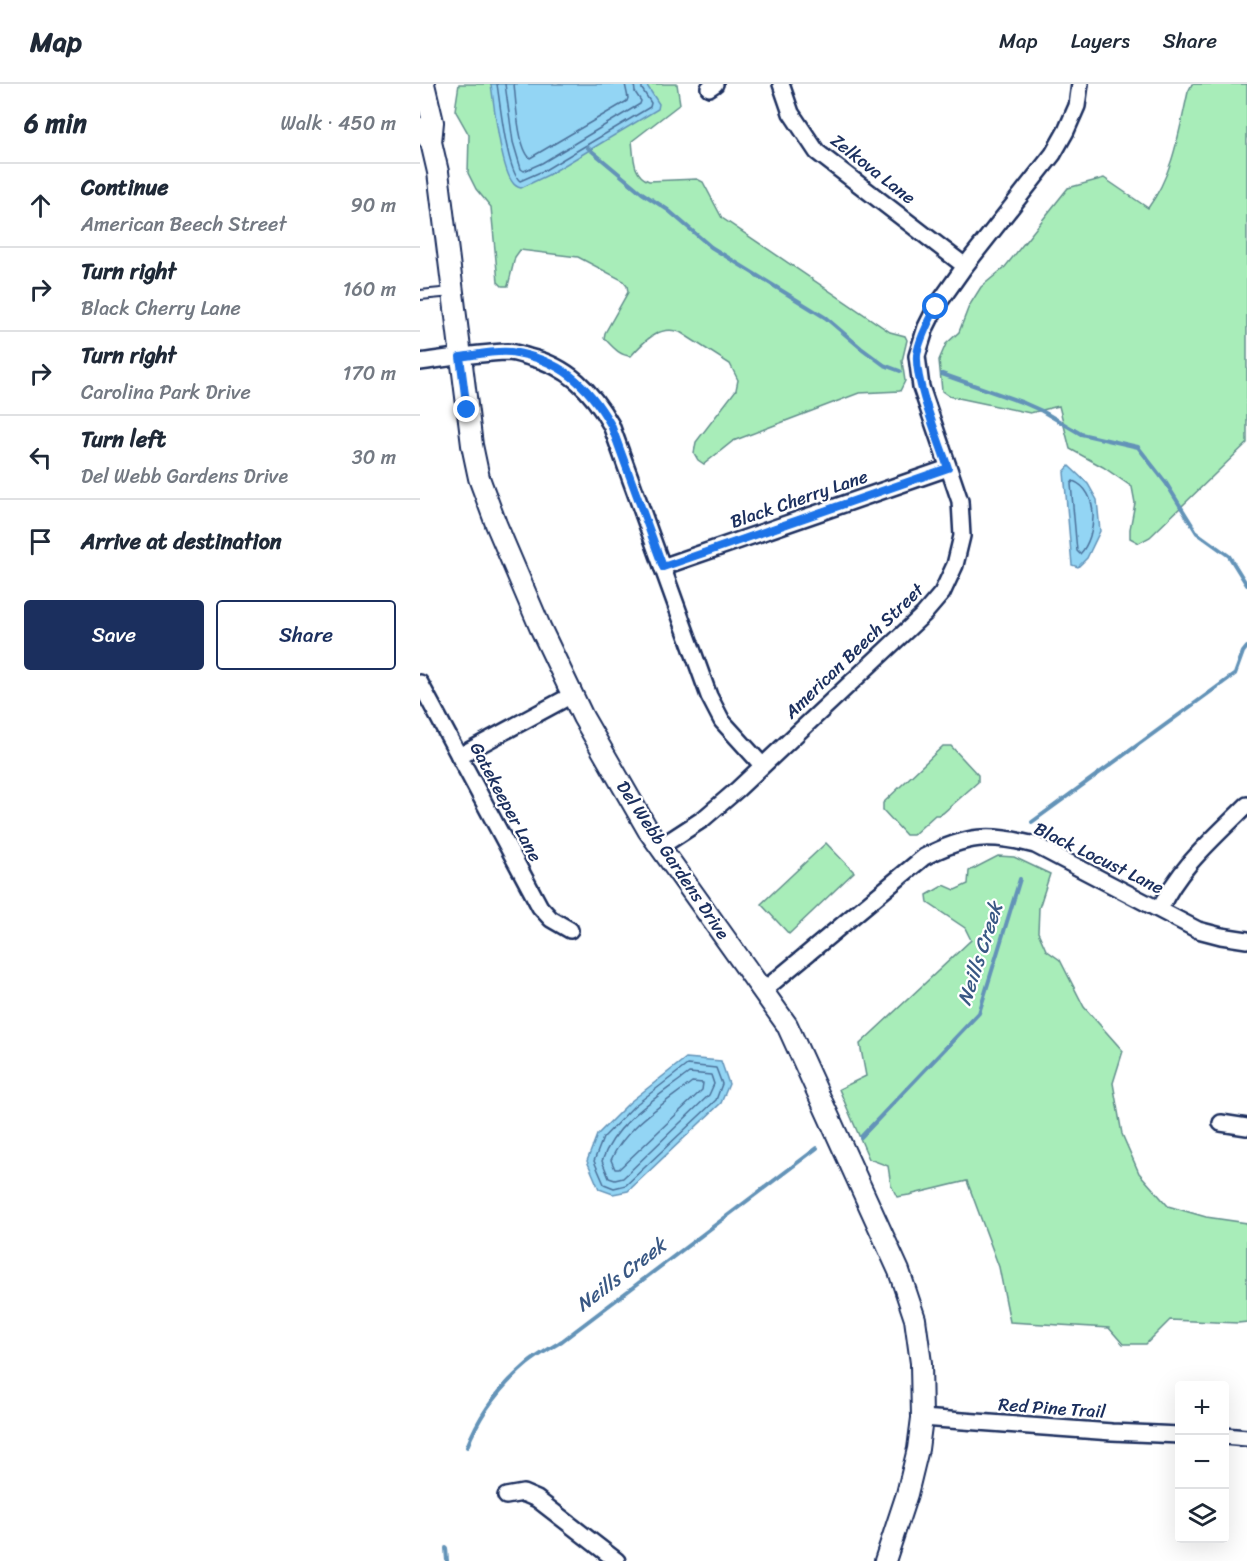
<!DOCTYPE html>
<meta charset="utf-8">
<style>
body{margin:0;font-family:Sriracha,sans-serif;background:#f2f2f3;color:#1f2937}
.controls{position:absolute;right:18px;bottom:18px;display:grid;overflow:hidden;border-radius:6px;box-shadow:0 6px 24px #0002}
.controls button{width:54px;height:54px;display:grid;place-items:center;padding:0;border:0;border-bottom:2px solid #e0e1e3;background:#fff;color:#1f2937;font:30px sans-serif}
.stop{position:absolute;width:18px;height:18px;margin:-14px;border:4px solid #1a73e8;border-radius:50%;background:#fff}
.stop.end{background:#1a73e8;border-color:#fff;box-shadow:0 2px 6px #0008}
.list{margin:0;padding:0;list-style:none}
h2{display:flex;justify-content:space-between;align-items:center;height:78px;margin:0;padding:0 24px;font-size:26px}
h2 small{font-size:20px;font-weight:400;color:#747a83}
.list li{display:grid;grid-template-columns:39px 1fr auto;gap:18px;align-items:center;box-sizing:border-box;height:84px;padding:0 24px;border-top:2px solid #e0e1e3}
.list b{display:block;font-size:22px;white-space:nowrap}
.list p{margin:0;font-size:20px;white-space:nowrap;color:#747a83}
.list em{font-size:20px;font-style:normal;color:#747a83}
.actions{display:flex;gap:12px;padding:18px 24px}
.actions a{flex:1;padding:14px 0;border:2px solid #1b2f5e;border-radius:6px;text-align:center;font-size:21px;color:#1b2f5e}
.actions .main{background:#1b2f5e;color:#fff}
.icon{flex:none;width:33px;height:33px;fill:none;stroke:currentColor;stroke-width:2;stroke-linecap:round;stroke-linejoin:round}
.map{position:relative;flex:none;width:827px;height:1477px;overflow:hidden}
header{display:flex;align-items:center;gap:36px;box-sizing:border-box;height:84px;padding:0 30px;background:#fff;border-bottom:2px solid #e0e1e3}
header strong{font-size:28px}
nav{display:flex;gap:33px;margin-inline-start:auto;font-size:21px}
main{display:flex}
aside{flex:1;background:#fff}
.map>svg:first-child{display:block}
.green{fill:#a8edb9;stroke:#628e8c;stroke-width:1.5}
.water{fill:#93d5f4;stroke:#6393b8;stroke-width:1.5}
.lines{fill:none;stroke-linecap:round;stroke-linejoin:round}
.shore{stroke:#4b719a;stroke-width:1.5}
.stream{stroke:#6393b8;stroke-width:4}
.service-casing{stroke:#1b2f5e;stroke-width:12}
.minor-casing{stroke:#1b2f5e;stroke-width:20}
.tertiary-casing{stroke:#1b2f5e;stroke-width:24}
.service{stroke:#fff;stroke-width:8}
.minor{stroke:#fff;stroke-width:15}
.tertiary{stroke:#fff;stroke-width:20}
.route{stroke:#1a73e8;stroke-width:8}
.labels{text-anchor:middle;dominant-baseline:central;stroke-width:4.5;stroke-linejoin:round;paint-order:stroke}
.street-label{font-size:18px;fill:#1b2f5e;stroke:#fff}
.water-label{font-size:20px;font-style:italic;fill:#395884;stroke:#fff}
</style>
<header>
<strong>Map</strong>
<nav><a>Map</a><a>Layers</a><a>Share</a></nav>
</header>
<main>
<aside>
<h2>6 min<small>Walk · 450 m</small></h2>
<ul class="list">
<li><svg class="icon" aria-label="ahead" viewBox="0 0 24 24"><path d="M12 20V5M6 11l6-6 6 6"/></svg><div><b>Continue</b><p>American Beech Street</p></div><em>90 m</em></li>
<li><svg class="icon" aria-label="right" viewBox="0 0 24 24"><path d="M7 20v-9h11M14 6l5 5-5 5"/></svg><div><b>Turn right</b><p>Black Cherry Lane</p></div><em>160 m</em></li>
<li><svg class="icon" aria-label="right" viewBox="0 0 24 24"><path d="M7 20v-9h11M14 6l5 5-5 5"/></svg><div><b>Turn right</b><p>Carolina Park Drive</p></div><em>170 m</em></li>
<li><svg class="icon" aria-label="left" viewBox="0 0 24 24"><path d="M17 20v-9H6M10 6l-5 5 5 5"/></svg><div><b>Turn left</b><p>Del Webb Gardens Drive</p></div><em>30 m</em></li>
<li><svg class="icon" aria-label="arrive" viewBox="0 0 24 24"><path d="M6 21V4h12l-3 4 3 4H6"/></svg><div><b>Arrive at destination</b></div></li>
</ul>
<div class="actions"><a class="main">Save</a><a>Share</a></div>
</aside>
<div class="map">
<svg width="827" height="1477" viewBox="0 0 827 1477">
<rect width="100%" height="100%" fill="#fff"/>
<filter id="ink" filterUnits="userSpaceOnUse"><feTurbulence type="fractalNoise" baseFrequency=".0167" numOctaves="2"/><feDisplacementMap in="SourceGraphic" scale="12" xChannelSelector="R" yChannelSelector="G"/><feConvolveMatrix kernelMatrix="1 2 1 2 8 2 1 2 1" color-interpolation-filters="sRGB"/></filter>
<g filter="url(#ink)">
<g class="green">
<path d="M39 0H257L260 20 212 57C214 72 212 91 229 97L277 95 283 98 302 134 470 248 485 252 487 256 482 277 485 297 480 307 439 309 313 357 284 380 278 376 274 369 276 358 316 306 318 296 310 280 260 248C239 241 224 257 211 272 199 272 192 262 184 254L185 249 208 208 207 202 202 196 158 173 100 166 95 173 88 202H82L78 198 71 123 56 105 48 89 49 51 35 26Z"/>
<path d="M772 0H827V359L730 453 719 459 710 454V445L715 419 712 403 683 383 650 365 639 322 610 329 529 312 522 307 519 276 526 260 539 248 549 222 561 203 585 183 648 104 684 94 728 124C753 90 759 48 768 8Z"/>
<path d="M523 662H531L558 691V698L523 729 519 731H515L493 751H486L463 726V719Z"/>
<path d="M406 759 434 788 369 850 341 820Z"/>
<path d="M578 772 594 773 630 790 619 824 618 848 626 866 640 876 664 923 703 967 693 999 702 1050 719 1089 748 1122 786 1133 827 1139V1238L818 1239 750 1236 726 1260H703L689 1244 590 1238 579 1183 547 1097 489 1111 477 1113 471 1101 468 1082 449 1075 419 1005 446 992 440 960 551 856 545 844 508 819 507 811 524 801 535 806 548 800 549 787Z"/>
</g>
<g class="water">
<path d="M71 0H226L239 20 238 25 128 91 101 104C97 103 95 102 93 99 81 85 74 21 71 0Z"/>
<path d="M649 382 668 400 677 416 680 447 667 474 658 483 652 481 644 388Z"/>
<path d="M266 974 301 977 309 1000 301 1019 208 1107 193 1110 179 1105 167 1077 177 1051 210 1018Z"/>
</g>
<g class="lines">
<g class="shore">
<path d="M77 0C80 19 87 87 100 97L125 86 230 23 231 19 222 5V0"/>
<path d="M85 0 93 58 101 85 104 87 122 79 220 20 221 17 215 8 214 0"/>
<path d="M94 0C96 18 98 63 110 74L207 17 208 14 205 0"/>
<path d="M653 397C680 407 677 452 660 470L657 467 651 400Z"/>
<path d="M267 981 296 984 302 1000 296 1016 206 1101 194 1104 184 1100 174 1077 183 1054 214 1022Z"/>
<path d="M269 989 291 991 294 1000 289 1011 203 1094 195 1096 189 1094 182 1077C195 1038 238 1013 269 989Z"/>
<path d="M272 998 283 999 282 1006 199 1085H195L191 1076C204 1044 245 1019 272 998Z"/>
</g>
<g class="stream">
<path d="M167 63 222 109 248 126 291 163 406 234 441 264 464 281 480 287"/>
<path d="M522 290 604 319 622 327 661 350 718 363 746 399 777 449 809 472 827 501"/>
<path d="M612 738 815 590 823 568 827 563"/>
<path d="M441 1053 559 929 600 795"/>
<path d="M47 1363C59 1331 81 1302 107 1280 118 1271 131 1264 142 1257L397 1064"/>
<path d="M26 1464 27 1477"/>
</g>
<defs>
<path id="service" d="M0 211 32 208"/>
<g id="minor">
<path d="M361 0 371 29 397 68 545 182"/>
<path d="M289 4 295 0"/>
<path d="M0 278C29 274 58 269 87 268 94 268 102 271 109 273 148 282 172 307 191 341L289 612 302 637 342 681"/>
<path d="M242 483 528 384"/>
<path d="M0 599 120 823 131 835 150 846"/>
<path d="M39 672 152 611"/>
<path d="M240 763 283 735 318 705 504 530 522 509 535 481 542 452 540 417 501 303 497 272 506 243 516 223 545 182 633 70 646 47 657 22 660 0"/>
<path d="M740 825C759 783 795 753 827 721"/>
<path d="M344 906 504 773C547 751 569 749 615 761L778 846 801 852 827 856"/>
<path d="M801 1039 827 1043"/>
<path d="M502 1334 692 1348 760 1351"/>
<path d="M804 1352 827 1354"/>
<path d="M86 1412 103 1409 117 1415 197 1477"/>
</g>
<g id="tertiary">
<path d="M4 0 13 38 11 58"/>
<path d="M0 44 11 58 18 88 52 361 59 394 76 440 120 543 163 633 228 746 367 941 479 1187 495 1235 501 1279 502 1334 498 1365 487 1410 465 1477"/>
</g>
</defs>
<use href="#service" class="service-casing"/>
<use href="#minor" class="minor-casing"/>
<use href="#tertiary" class="tertiary-casing"/>
<use href="#service" class="service"/>
<use href="#minor" class="minor"/>
<use href="#tertiary" class="tertiary"/>
</g>
</g>
<g class="lines" filter="url(#ink)">
<path class="route" d="M47 326 40 273C56 271 75 266 91 268 139 275 168 300 191 341L243 483 528 384C519 356 495 299 497 271 499 255 509 238 516 223"/>
</g>
<g class="labels">
<g class="street-label">
<text transform="translate(453 85) rotate(38)">Zelkova Lane</text>
<text transform="translate(379 415) rotate(-19)">Black Cherry Lane</text>
<text transform="translate(434 567) rotate(-44)">American Beech Street</text>
<text transform="translate(86 718) rotate(62)">Gatekeeper Lane</text>
<text transform="translate(679 774) rotate(26)">Black Locust Lane</text>
<text transform="translate(253 776) rotate(56)">Del Webb Gardens Drive</text>
<text transform="translate(632 1324) rotate(4)">Red Pine Trail</text>
</g>
<g class="water-label">
<text transform="translate(560 870) rotate(-72)">Neills Creek</text>
<text transform="translate(201 1191) rotate(-37)">Neills Creek</text>
</g>
</g>
</svg>
<div class="controls">
<button>+</button>
<button>−</button>
<button><svg class="icon" aria-label="layers" viewBox="0 0 24 24"><path d="M12 4l9 5-9 5-9-5zM3 14l9 5 9-5"/></svg></button>
</div>
<div class="stop" style="left:516px;top:223px"></div>
<div class="stop end" style="left:47px;top:326px"></div>
</div>
</main>
